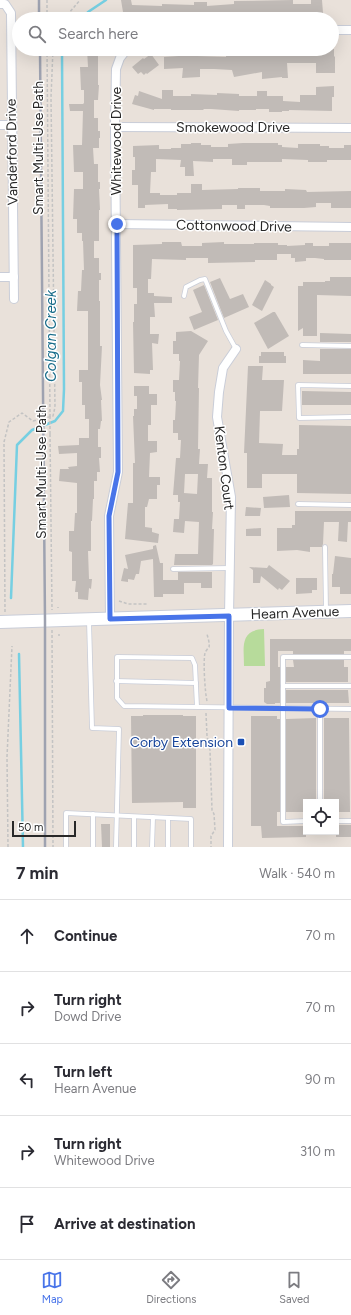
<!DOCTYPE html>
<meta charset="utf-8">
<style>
body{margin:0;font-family:Figtree,sans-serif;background:#f2f2f3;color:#2b2b33}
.controls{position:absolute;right:12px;bottom:12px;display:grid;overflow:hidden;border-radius:0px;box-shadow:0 4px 16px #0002}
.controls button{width:36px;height:36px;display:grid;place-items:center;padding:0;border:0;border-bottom:1px solid #e1e1e2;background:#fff;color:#2b2b33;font:20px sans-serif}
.scale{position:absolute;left:12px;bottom:10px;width:64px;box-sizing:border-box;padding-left:4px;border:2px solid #282828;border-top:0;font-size:11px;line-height:14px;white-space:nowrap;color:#282828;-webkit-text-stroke:3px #fff;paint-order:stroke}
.stop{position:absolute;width:12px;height:12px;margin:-9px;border:3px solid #4874e9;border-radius:50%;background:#fff}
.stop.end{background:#4874e9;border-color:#fff;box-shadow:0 1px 4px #0008}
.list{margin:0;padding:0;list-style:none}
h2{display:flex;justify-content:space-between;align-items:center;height:52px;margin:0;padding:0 16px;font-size:17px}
h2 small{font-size:13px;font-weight:400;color:#7c7c81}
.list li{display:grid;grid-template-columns:26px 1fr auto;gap:12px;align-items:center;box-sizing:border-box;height:72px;padding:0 16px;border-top:1px solid #e1e1e2}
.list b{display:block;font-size:15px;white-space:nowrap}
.list p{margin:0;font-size:13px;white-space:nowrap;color:#7c7c81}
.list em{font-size:13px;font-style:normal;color:#7c7c81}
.icon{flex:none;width:22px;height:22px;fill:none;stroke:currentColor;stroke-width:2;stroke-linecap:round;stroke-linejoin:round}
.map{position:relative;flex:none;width:351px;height:847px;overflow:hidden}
.search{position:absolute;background:#fff;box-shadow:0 4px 16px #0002;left:12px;right:12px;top:12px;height:44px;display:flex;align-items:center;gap:10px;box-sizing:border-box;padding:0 14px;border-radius:22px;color:#7c7c81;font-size:15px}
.sheet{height:412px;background:#fff}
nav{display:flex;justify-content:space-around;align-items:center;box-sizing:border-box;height:56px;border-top:1px solid #e1e1e2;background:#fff;font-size:11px;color:#7c7c81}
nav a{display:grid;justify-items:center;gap:2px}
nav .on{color:#4874e9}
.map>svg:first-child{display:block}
.green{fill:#b7db9b}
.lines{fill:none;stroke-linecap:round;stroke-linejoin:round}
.stream{stroke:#76cfe2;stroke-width:2.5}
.building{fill:#c1bbb7;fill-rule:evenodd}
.service-casing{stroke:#c9cdd8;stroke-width:5.5}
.minor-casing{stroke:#c9cdd8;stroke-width:10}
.secondary-casing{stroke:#c9cdd8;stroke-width:14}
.path{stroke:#c3c3c3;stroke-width:1.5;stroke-dasharray:3 2;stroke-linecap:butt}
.service{stroke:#fff;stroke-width:4}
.minor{stroke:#fff;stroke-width:8}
.secondary{stroke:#fff;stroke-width:12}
.rail{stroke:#9ea2b0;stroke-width:2.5}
.path-bridge{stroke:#c3c3c3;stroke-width:1.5;stroke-dasharray:3 2;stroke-linecap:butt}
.route{stroke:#4874e9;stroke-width:5}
.transit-dot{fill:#1a4fb4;stroke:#fff;stroke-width:1.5}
.labels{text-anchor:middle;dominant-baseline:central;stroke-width:3;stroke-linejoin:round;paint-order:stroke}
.street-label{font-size:14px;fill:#282828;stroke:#fff}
.transit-label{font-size:14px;fill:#164399;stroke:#fff;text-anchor:end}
.water-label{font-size:15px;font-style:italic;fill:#196d8a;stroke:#fff}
</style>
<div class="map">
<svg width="351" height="847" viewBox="0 0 351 847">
<rect width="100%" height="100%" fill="#e9e1da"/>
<path class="green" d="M264 629 265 666H244C244 648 239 630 264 629Z"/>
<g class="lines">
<g class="stream">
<path d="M82 19 88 12 106 0"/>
<path d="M11 598 17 445 32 430 55 421 63 411 64 389 62 54 64 49"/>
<path d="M19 654 23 847"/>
</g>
</g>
<g class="building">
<path d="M121 0H131L132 5 162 6V4L194 5V2H207V6L234 4V1L293 0V4H311V0H322L323 13 321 14 312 15V13H252V17H245V15H231V19L193 18V19H163V17L146 16V19H120L118 14 123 12Z"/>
<path d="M87 49H98V85H99L98 100H94V118H98V131H100V138H99V148H93L94 164H98V182H100V189H99L100 210H99V241H94V258H99V273H101V280H99V301H100V346H102L100 385 102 400H101L102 421H101L100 429H98V447H101V458H99L100 472H97V481H94V499H93L92 521H91V551H88L89 579H92L91 589 89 588 88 600 78 599V592H75L76 581H72V552L69 551V531H74L75 513H77V483L59 481 60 469H69L68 467 77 466V453L59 454 58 446 79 445V438H89V419H85V405H82V382H79V370H88V311H77L78 291H81L82 270H84L83 241H82V233H77V219H73L74 189H83V172H74L73 145H82L83 111H70L69 104H83L84 103V90H81L80 67H88Z"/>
<path d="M270 49H334V56L335 57V73H316V63H287L288 78H282V77L262 79V72L234 77 232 70 214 69H200V77L182 78 183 68 164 69V57L193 55H197V56L226 57V55L245 56V54H252V55L270 56Z"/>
<path d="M151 54 159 65 147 74 146 73 144 75 141 72 138 74 132 67 143 58 144 59Z"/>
<path d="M334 86V97H332V111L289 110V111H282V112H269V109H256V110H239V111L211 109H204L203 110H171V109H154V110L132 104 135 95 138 96 139 91 162 99V90H173V96H191V94L217 95V93L239 94V96H257V91H267V96H283V101L300 102V95H316V87Z"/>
<path d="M191 143H201V145H211V147H228V144L243 143H278V145H282V147L298 148V144H320V146H329V148H344V145H351V160H327V162H308V160L282 159V162H247V165H232V159H213V162L193 161 194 176H185V167H180L181 160 156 159V172H151L150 193H160V195H177V193H191V184H202V190L238 189V188H260V191H285V189L306 190 307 192 351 191V208H331V203H316V207L304 208H270V206L264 205H245V209H237V205H222V209L177 210V209H168V204L145 205V208H138V185H132V170H135V157H133V146L159 145V149H171V148H181V144H191Z"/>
<path d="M162 242H181L182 246H202V243L224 242V244H254V243H278V245H287V246L305 245V243H313V246H329V243H351V260H324V259L315 258H306V261L295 262V258H291V254H277V260H255V262L208 263V258H186V260L152 259 151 279H148V293H154V296L172 297V303H154L155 317H150V334H159L158 344 152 343 153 370H150V374L134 373 133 322H134V304H137V288H133V245L162 244Z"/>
<path d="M330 277H351V296L317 295V336H303V328L298 331V286H303V282H325V281H330Z"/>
<path d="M220 278 230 299 243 294 249 307 224 318 210 282Z"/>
<path d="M265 280 271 284V285L274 287 262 311 252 305Z"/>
<path d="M204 285 218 320 194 330 189 317 202 312 193 290Z"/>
<path d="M273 312H275L289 336 268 349 254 323Z"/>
<path d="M191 331 208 341 199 355 198 388H199L198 449H200L199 464H208L207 478H212V512H213L212 529H214L213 564 212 565H174L175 554H198L199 522 185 521 184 533 173 532 174 519H179L180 502H178V495H173L176 458H180L181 440H178V433H173V420H175L176 401H175V392H173V380H179L180 361H179V354H173V341H176V332ZM185 474H198L197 494 184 493Z"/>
<path d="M320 333 351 334V342H320Z"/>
<path d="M320 349H351V374H303V360L320 361Z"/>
<path d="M261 352H284V356H286V363H259V356H261Z"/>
<path d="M248 366H263L262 380H284L282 411H260L259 443 283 444 282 455H297V449H299V425L351 426V494L297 493V474H262V488H247V453H244Z"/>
<path d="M134 386H149V394H157V405H151V425H148V441H157V452L150 453 149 477H160V485H157V499H149L147 507H145V527L152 528V532L159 534 158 543 125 539 128 503H133V463H135L133 416H134V409H137V396H134Z"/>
<path d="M302 391 351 392V405H302Z"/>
<path d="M289 495 290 507 264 508 263 497Z"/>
<path d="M246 507 261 508 260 516H245Z"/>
<path d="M295 511H351V522H348L347 542 338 541 339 522H324L323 544 322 547H310V552L297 550 277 551V528H292V525H295Z"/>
<path d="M261 528V536H246V529Z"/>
<path d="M156 545 160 563H163V580H178V572H212V588H201V583H184V594H163V597H154L153 559 141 561 139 574H136L134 580 128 579V582L121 581 124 568 128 569 125 555 153 549V546Z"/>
<path d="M335 556 351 558V594H340V587H332V574H333Z"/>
<path d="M269 565 290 581 282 590 279 588 278 590 261 576 260 583H253V570L249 567 267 568Z"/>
<path d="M296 578H317V590H312V593L296 594Z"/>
<path d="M270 639H351V651H344V654H293V651H278V667H280V703H275V704H267L264 702V688H266V682L270 681Z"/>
<path d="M293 660H344V667H348V682H286V667H294Z"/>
<path d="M286 690H348L349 703H286Z"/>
<path d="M143 715H183V716H196V808H183V802L132 803 131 716H143Z"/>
<path d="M251 716H277V719H280V812H277V826H306V837L262 838 261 826H251Z"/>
<path d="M316 718V802H306V812H286V719Z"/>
<path d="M324 718H349L350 812H336V802H324Z"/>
<path d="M101 824H110V847H102Z"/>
<rect x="336" y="825" width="15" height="12"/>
</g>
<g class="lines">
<defs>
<g id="service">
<path d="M184 296 186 287 200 280 205 279 226 331 236 349"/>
<path d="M302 345 351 346"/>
<path d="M351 386 298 385 299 418 351 417"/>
<path d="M298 504 351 505"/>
<path d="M325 547 326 611"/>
<path d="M173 569 230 568"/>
<path d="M89 621 92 728 119 729 116 847"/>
<path d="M116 681 196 683"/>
<path d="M283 686H351"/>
<path d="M197 707 195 665 192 658 117 657V698L124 706 351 709"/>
<path d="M320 709V802"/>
<path d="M306 821 283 822V657H351"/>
<path d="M336 821H351"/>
<path d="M66 847V813L191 819V847"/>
<path d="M93 847V814"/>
<path d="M134 847V817"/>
<path d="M152 847 153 817"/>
<path d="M168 847V818"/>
</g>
<g id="minor">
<path d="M0 4H5L11 13 14 299"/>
<path d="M332 30H351"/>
<path d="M0 125H12"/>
<path d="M115 127 351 128"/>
<path d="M117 224 351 227"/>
<path d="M0 277H14"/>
<path d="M110 619 109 516 118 472 115 127 116 69 120 58 127 49"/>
<path d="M228 847 229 616 231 497 217 417 219 392 223 368 236 349"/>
</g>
<path id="secondary" d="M0 622 351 611"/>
</defs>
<use href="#service" class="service-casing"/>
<use href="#minor" class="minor-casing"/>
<use href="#secondary" class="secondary-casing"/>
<g class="path">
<path d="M47 0V19"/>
<path d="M64 19 80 0"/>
<path d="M47 49 50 416"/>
<path d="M50 434 52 610"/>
<path d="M119 601 128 604H147"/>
<path d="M58 607V608"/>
<path d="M5 612 4 442 9 422 22 413 33 421 53 416 55 407 51 97 53 49"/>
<path d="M52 630 53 847"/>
<path d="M59 634V636"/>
<path d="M207 701C205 693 203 661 205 653 205 652 208 648 209 647 210 644 208 638 207 634"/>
<path d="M206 713 207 736 210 750 212 810 214 814 215 830 211 836V847"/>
<path d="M8 847 7 757 12 646"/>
</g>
<use href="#service" class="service"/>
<use href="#minor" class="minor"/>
<use href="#secondary" class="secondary"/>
<g class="rail">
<path d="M39 0V19"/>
<path d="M40 49 45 621V847"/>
</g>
<path class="path-bridge" d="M50 416V434"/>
</g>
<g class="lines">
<path class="route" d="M117 224 118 472 109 516 110 619 229 616V708L320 709"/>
</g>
<rect class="transit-dot" x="237" y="738" width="8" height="8" rx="2"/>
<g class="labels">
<g class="street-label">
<text x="233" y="127">Smokewood Drive</text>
<text transform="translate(116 141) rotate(-90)">Whitewood Drive</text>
<text transform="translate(38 148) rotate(-90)">Smart Multi-Use Path</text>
<text transform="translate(12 152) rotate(-91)">Vanderford Drive</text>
<text transform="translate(234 226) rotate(1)">Cottonwood Drive</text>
<text transform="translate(224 468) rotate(83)">Kenton Court</text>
<text transform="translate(41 472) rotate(-90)">Smart Multi-Use Path</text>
<text transform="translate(295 613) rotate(-2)">Hearn Avenue</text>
</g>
<g class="transit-label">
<text x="233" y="742">Corby Extension</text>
</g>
<g class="water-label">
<text transform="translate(51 336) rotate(-90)">Colgan Creek</text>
</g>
</g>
</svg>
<div class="controls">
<button><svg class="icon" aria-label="locate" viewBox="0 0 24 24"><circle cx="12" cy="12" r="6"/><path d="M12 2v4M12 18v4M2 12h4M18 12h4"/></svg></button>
</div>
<div class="scale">50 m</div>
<div class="stop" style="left:320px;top:709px"></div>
<div class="stop end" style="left:117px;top:224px"></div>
<div class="search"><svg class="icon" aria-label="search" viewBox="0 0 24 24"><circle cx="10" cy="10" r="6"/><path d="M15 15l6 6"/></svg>Search here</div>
</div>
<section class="sheet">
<h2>7 min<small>Walk · 540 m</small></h2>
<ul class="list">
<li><svg class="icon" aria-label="ahead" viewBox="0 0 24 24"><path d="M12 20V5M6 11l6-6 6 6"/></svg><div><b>Continue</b></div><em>70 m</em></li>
<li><svg class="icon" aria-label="right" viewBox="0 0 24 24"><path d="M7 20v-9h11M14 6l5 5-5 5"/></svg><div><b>Turn right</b><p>Dowd Drive</p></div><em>70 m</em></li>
<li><svg class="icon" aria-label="left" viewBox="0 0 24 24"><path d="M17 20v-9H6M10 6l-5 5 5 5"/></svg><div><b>Turn left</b><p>Hearn Avenue</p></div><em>90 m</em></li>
<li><svg class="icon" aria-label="right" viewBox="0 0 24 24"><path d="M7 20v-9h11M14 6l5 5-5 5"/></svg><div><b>Turn right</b><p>Whitewood Drive</p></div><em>310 m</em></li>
<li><svg class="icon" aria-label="arrive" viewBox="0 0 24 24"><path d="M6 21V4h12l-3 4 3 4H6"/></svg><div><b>Arrive at destination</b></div></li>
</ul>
</section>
<nav>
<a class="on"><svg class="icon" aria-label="map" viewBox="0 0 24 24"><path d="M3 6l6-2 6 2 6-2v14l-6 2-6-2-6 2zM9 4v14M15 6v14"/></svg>Map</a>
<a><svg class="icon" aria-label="directions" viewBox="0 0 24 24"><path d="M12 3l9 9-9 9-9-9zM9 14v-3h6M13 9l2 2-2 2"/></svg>Directions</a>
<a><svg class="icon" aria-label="saved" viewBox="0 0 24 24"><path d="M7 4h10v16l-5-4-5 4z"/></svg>Saved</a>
</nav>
